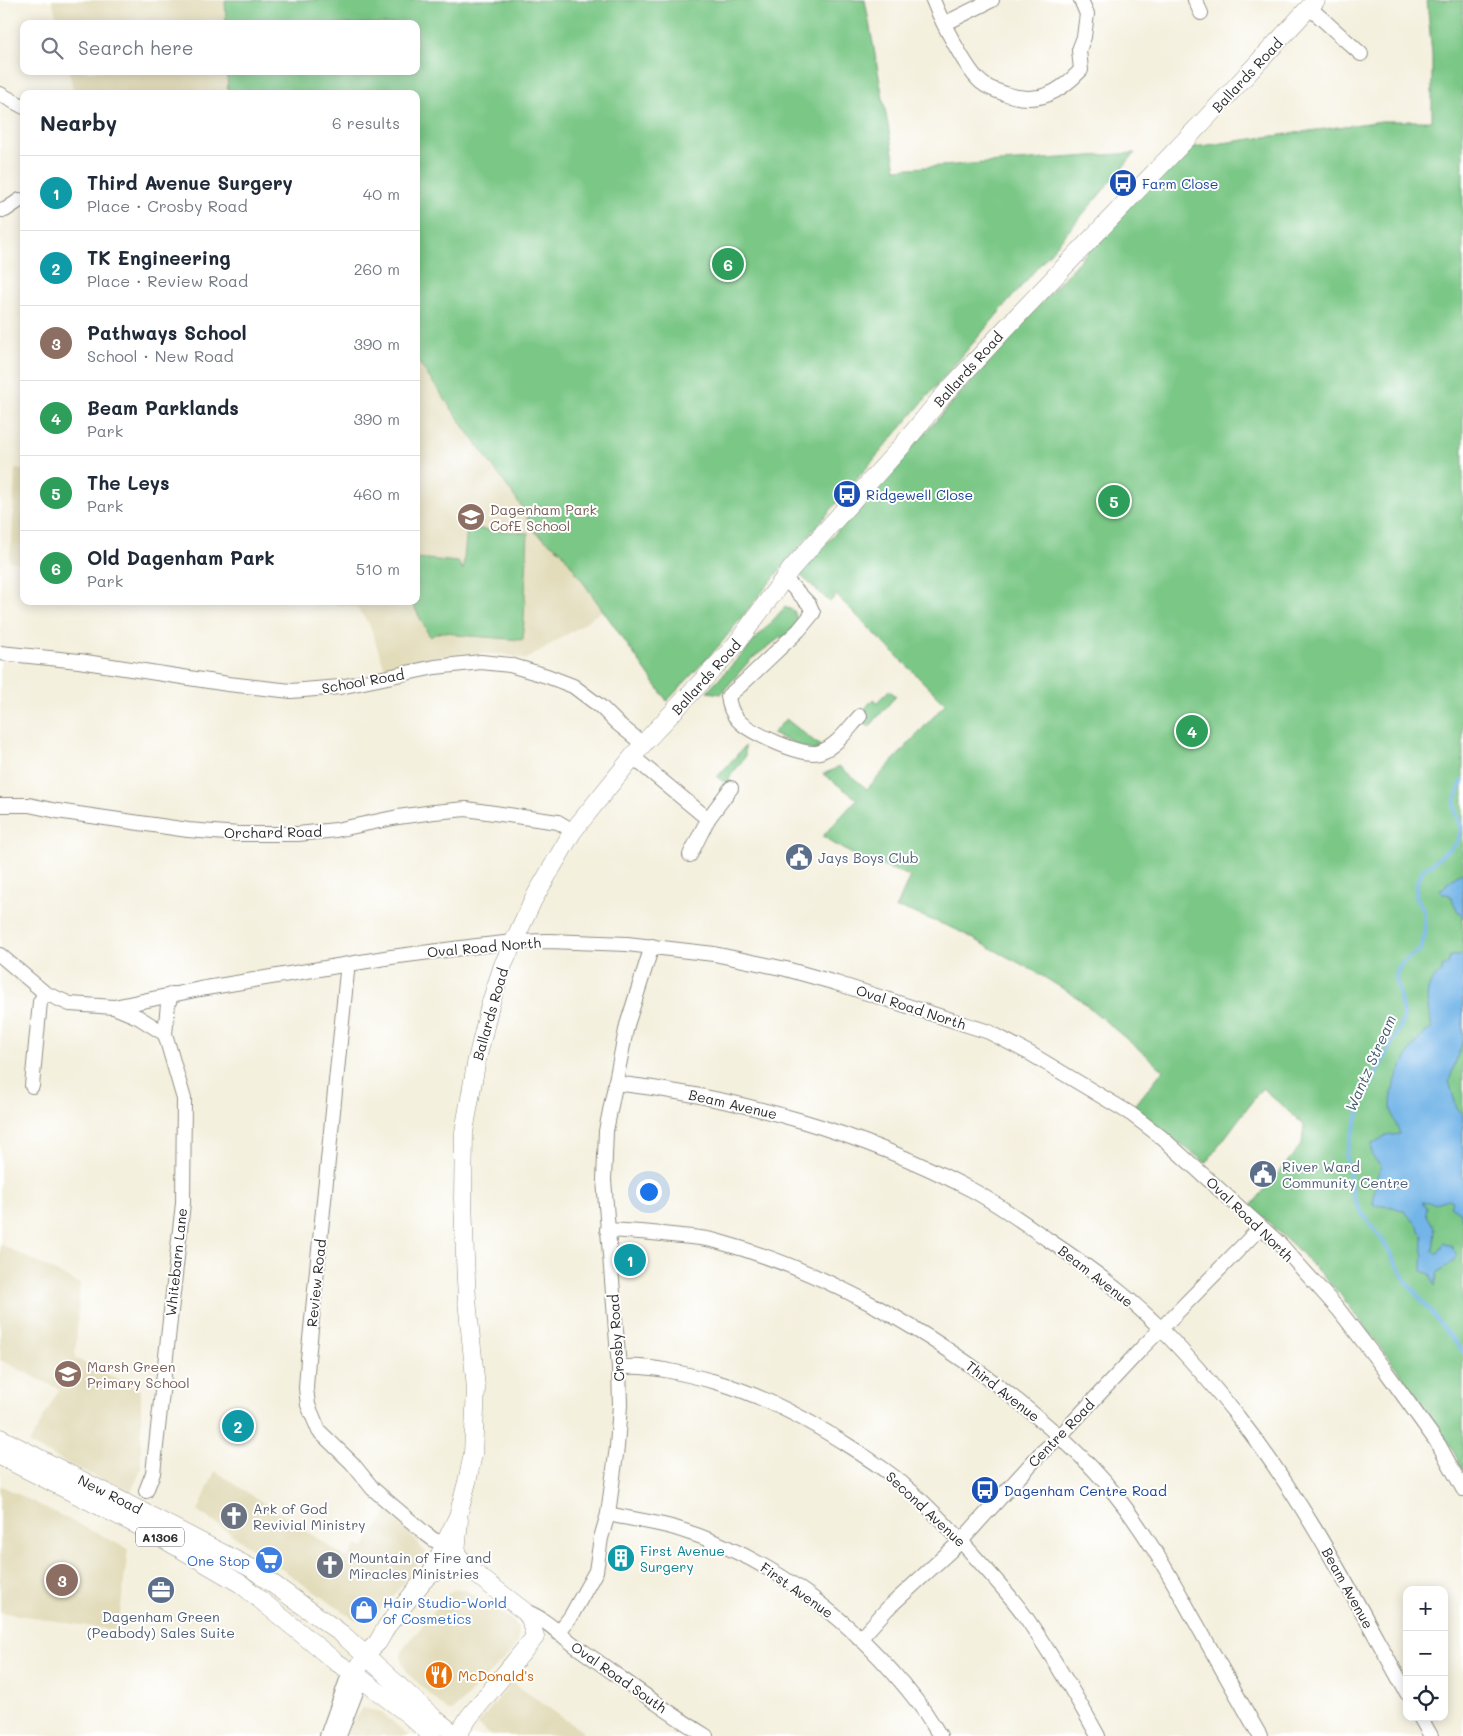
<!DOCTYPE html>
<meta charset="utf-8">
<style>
body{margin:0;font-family:Mali,sans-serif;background:#f6f6f7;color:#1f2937}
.controls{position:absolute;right:15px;bottom:15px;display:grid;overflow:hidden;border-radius:10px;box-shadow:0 2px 12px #0003}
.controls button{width:45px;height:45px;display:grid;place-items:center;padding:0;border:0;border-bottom:1px solid #e0e1e3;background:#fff;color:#1f2937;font:25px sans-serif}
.you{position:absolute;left:648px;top:1191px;width:18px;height:18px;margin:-12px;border:4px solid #fff;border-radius:50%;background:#1a73e8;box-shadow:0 0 0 8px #1a73e833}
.badge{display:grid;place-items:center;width:32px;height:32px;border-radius:50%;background:#d93025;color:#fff;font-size:16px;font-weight:700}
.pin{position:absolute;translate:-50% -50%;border:2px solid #fff;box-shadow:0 1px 5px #0006}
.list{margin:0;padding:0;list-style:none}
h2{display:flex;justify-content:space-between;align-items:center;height:65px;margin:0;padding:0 20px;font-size:21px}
h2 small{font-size:16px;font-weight:400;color:#747a83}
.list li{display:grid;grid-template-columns:32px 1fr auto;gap:15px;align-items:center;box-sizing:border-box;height:75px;padding:0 20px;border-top:1px solid #e0e1e3}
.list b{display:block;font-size:19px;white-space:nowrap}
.list p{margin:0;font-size:16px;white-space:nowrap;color:#747a83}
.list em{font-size:16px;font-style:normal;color:#747a83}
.icon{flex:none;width:28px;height:28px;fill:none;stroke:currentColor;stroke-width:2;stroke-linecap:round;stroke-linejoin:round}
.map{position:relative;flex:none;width:1463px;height:1736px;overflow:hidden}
.search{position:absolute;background:#fff;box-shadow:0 2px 12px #0003;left:20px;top:20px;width:400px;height:55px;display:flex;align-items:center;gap:12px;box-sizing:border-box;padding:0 18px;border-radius:10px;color:#747a83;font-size:19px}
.panel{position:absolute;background:#fff;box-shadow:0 2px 12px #0003;left:20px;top:90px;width:400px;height:515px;border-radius:10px}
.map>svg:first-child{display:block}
.built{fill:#e2dcba}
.green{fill:#7ac786;stroke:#527958}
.water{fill:#73b5e8;stroke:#4f708a}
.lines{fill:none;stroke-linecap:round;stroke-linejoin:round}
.stream{stroke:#73b5e8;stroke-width:4}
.minor-casing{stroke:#908e84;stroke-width:16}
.major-casing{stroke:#908e84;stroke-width:19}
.minor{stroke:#fff;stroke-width:14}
.major{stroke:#fff;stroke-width:18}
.labels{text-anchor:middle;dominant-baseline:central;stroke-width:4;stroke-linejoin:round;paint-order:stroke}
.shield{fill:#fff;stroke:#6b6b6b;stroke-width:1}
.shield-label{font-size:12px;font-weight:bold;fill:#2b2b2b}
.street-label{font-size:14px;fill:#2b2b2b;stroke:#fff}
.transit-label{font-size:14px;fill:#164399;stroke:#fff;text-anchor:start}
.education-label{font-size:14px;fill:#785e54;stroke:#fff;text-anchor:start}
.service-label{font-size:14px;fill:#4e5e75;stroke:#fff;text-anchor:start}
.worship-label{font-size:14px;fill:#5b616d;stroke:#fff;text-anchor:start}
.culture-label{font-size:14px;fill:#0d838f;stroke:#fff;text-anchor:start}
.shop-label{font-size:14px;fill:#366cbe;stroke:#fff;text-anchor:end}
.food-label{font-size:14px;fill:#c56008;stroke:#fff;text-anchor:start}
.water-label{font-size:15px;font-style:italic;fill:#445b6d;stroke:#fff}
</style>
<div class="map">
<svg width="1463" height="1736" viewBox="0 0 1463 1736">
<rect width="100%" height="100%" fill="#fff"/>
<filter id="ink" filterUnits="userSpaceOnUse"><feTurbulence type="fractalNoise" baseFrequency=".02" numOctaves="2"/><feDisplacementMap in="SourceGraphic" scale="10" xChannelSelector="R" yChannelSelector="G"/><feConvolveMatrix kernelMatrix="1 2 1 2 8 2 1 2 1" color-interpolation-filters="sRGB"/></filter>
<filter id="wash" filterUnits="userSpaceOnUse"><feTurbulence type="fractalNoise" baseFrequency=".0096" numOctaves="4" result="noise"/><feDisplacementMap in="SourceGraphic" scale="20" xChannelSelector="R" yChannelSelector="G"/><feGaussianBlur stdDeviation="1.12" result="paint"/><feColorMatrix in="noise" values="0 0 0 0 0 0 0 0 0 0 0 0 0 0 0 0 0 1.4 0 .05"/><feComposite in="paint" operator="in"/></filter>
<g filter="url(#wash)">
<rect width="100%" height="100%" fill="#f4f0de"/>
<g class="built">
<path d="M52 0H224L225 24H58Z"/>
<path d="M69 71H227V94H74Z"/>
<path d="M416 359 518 502 535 532 561 551 603 610 579 627 525 660 503 654H463L435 657 385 669 369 624 356 607 299 601H416Z"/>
<path d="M15 469 24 470V564L9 561 12 539Z"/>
<path d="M0 1244 80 1284 75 1358 141 1391V1470L130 1494 29 1444 59 1389 0 1360Z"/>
<path d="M215 1471 347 1558 357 1545 363 1548 389 1510 427 1554 394 1595 371 1618 368 1620 360 1621 352 1618 198 1511Z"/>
<path d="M0 1485 128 1549 118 1631 0 1612Z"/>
<path d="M464 1589 515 1622 518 1628V1642L509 1654 453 1711H448L408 1674 402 1662 401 1655 404 1648 448 1594 453 1590Z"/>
<path d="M512 1682 583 1732 580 1736H491L477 1725Z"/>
<path d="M363 1708 381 1712 409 1736H346L349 1728Z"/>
</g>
<g class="green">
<path d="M225 0H865L896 169 1135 153 783 566 718 647 667 701 561 551 535 532 521 506 416 359V94H228L227 71H416V24H226Z"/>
<path d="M1427 0H1463V1470L1452 1449 1410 1386 1340 1294 1295 1247 1251 1206 1302 1144 1304 1125 1262 1088 1206 1163 1133 1108 1163 1070 1078 998 1034 971 955 929 904 909H896L910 876C880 865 848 856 823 836L857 799 823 774 833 770 839 766 867 789 945 704 836 595 830 602 799 574 1179 149 1382 121H1432V55Z"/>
<path d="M467 528 528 533 523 640 457 635C448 630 439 631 430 637L411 601H416V558L458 562 463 570Z"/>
<path d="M785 607 794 611C800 624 795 627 787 636L781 637 750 660 721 694 707 692Z"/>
<path d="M889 690 896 696 869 727 858 717 873 699 877 702Z"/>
<path d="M786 719 823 748 813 751 772 734Z"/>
<path d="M745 746V757L729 778 731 785 741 794 717 777Z"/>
</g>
<g class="water">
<path d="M1461 873H1463V918C1456 911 1455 903 1449 895L1442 893 1440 889 1445 887 1447 883Z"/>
<path d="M1463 953V1040L1449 1081 1457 1109 1463 1115V1222L1459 1212 1450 1206 1452 1201 1448 1199 1434 1204 1422 1202 1427 1208 1426 1213 1435 1230 1433 1252 1438 1253 1444 1243 1452 1247 1457 1256 1453 1262 1438 1272 1435 1286 1430 1274 1422 1271 1423 1237 1418 1226 1404 1211 1393 1207 1373 1205 1375 1182 1381 1166 1372 1156V1144L1385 1136 1400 1134C1397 1125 1391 1114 1391 1104 1391 1080 1412 1040 1432 1028 1428 1007 1420 984 1442 972V967L1448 964 1450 956H1460Z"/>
</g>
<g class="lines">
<path class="stream" d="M1463 780 1455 800V812L1461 824 1460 834 1456 844 1422 871 1417 882 1416 896 1424 911 1425 934 1421 949 1402 963 1397 971 1396 979 1404 1019 1364 1098 1346 1154 1353 1195 1359 1209 1380 1236 1407 1282 1463 1352"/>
</g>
</g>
<g filter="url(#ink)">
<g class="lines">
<defs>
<g id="minor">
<path d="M933 0C940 18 967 72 982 83 989 89 997 91 1006 94 1038 105 1059 93 1081 70L1079 50 1084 37 1087 14 1081 0"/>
<path d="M1195 0 1201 13"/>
<path d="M1310 8 1361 54"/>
<path d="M944 24 992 0"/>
<path d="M0 94 24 107"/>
<path d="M0 210H5L20 200"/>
<path d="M784 578 809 604 813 613 799 630 741 685 728 696C729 705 731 713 738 720 748 732 804 758 820 752 837 746 848 729 860 716"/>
<path d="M0 653 79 661 228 684 291 691 340 687 435 667 481 662 510 665 547 676 573 686 601 707 617 723 643 744"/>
<path d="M633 757 708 819"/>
<path d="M0 805H29L57 811 188 830 239 834H298L336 830 398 817 434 812 466 809 558 822 573 831"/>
<path d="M690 855 708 819 731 788"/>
<path d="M0 955 45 993 70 1004 114 1007 138 1017 165 1034"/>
<path d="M346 965 347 972 308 1359 306 1388 308 1405 319 1431 352 1463 373 1489 426 1534 434 1540 444 1543"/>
<path d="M114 1007 200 989 391 957 477 946 514 942 549 941 627 944 714 954 786 969 836 983 989 1032 1031 1054 1131 1114 1160 1136 1280 1244 1339 1310 1385 1370 1439 1445 1463 1489"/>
<path d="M615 1083C738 1097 862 1132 972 1190 998 1204 1023 1222 1047 1239 1088 1266 1129 1296 1163 1331 1190 1358 1215 1388 1239 1418 1306 1503 1355 1600 1407 1693"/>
<path d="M32 1086 40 1002 45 993"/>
<path d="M607 1230C632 1231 656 1233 681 1236 692 1237 705 1238 716 1241 824 1270 932 1332 1019 1402 1053 1430 1086 1458 1114 1493 1144 1530 1168 1572 1191 1614 1214 1655 1237 1695 1260 1736"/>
<path d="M619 1368C645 1363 690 1375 716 1382 765 1396 809 1420 852 1448 870 1460 888 1471 904 1485 930 1507 954 1533 976 1558 994 1578 1012 1597 1027 1619 1053 1657 1076 1696 1098 1736"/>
<path d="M146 1491 153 1473 183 1203 184 1099 165 1034 168 1004 172 994"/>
<path d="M608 1514C630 1519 653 1522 675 1528 773 1557 857 1623 919 1704 927 1714 933 1725 940 1736"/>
<path d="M524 1611C544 1617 560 1635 577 1647 620 1677 662 1709 706 1736"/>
<path d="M558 1633 571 1616 596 1571 601 1538 608 1514 617 1447 620 1405 619 1368 604 1180 606 1131 627 1025 652 946"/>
<path d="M860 1639 887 1609 961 1541 1040 1454 1060 1436 1142 1348 1261 1227"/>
<path d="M1420 1717 1431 1736"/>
<path d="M327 1736 348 1677 355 1674 359 1684 339 1736"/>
</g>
<g id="major">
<path d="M0 1438 251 1568 342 1634 434 1718 457 1736"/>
<path d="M0 1456 155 1534 241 1584 336 1662 355 1674 409 1715 432 1736"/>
<path d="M459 1520 456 1553 468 1568"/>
<path d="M431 1573 452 1566 468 1568 524 1611 530 1618 535 1637 469 1717 457 1736"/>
<path d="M355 1674 366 1654 378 1642 387 1626 423 1581 431 1573 458 1516 467 1482 473 1454 476 1388 467 1300 465 1258 463 1199 464 1132 476 1064 490 1005 503 965 533 900 573 831 643 744 733 648 791 569 901 447 941 398 1004 330 1216 108 1316 0"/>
</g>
</defs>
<use href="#minor" class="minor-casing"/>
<use href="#major" class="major-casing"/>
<use href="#minor" class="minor"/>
<use href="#major" class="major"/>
</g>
</g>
<defs>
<symbol id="bus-disc" viewBox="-11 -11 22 22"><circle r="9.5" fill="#1a4fb4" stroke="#fff"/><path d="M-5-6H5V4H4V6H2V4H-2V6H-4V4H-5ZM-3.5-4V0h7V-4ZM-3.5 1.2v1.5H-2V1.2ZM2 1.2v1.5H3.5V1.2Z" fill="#fff"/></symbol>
<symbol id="school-disc" viewBox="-11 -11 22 22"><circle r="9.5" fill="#8d6e63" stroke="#fff"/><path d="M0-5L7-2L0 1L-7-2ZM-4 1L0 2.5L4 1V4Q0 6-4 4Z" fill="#fff"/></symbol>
<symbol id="civic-disc" viewBox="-11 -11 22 22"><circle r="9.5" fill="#5c6f8a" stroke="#fff"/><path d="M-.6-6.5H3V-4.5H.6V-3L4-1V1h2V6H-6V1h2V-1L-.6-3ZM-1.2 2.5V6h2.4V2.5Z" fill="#fff"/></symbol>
<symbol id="church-disc" viewBox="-11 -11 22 22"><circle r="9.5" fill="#6b7280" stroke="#fff"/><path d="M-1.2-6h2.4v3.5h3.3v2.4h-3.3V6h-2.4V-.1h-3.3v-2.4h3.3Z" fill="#fff"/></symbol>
<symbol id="building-disc" viewBox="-11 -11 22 22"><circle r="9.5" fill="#0f9aa8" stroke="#fff"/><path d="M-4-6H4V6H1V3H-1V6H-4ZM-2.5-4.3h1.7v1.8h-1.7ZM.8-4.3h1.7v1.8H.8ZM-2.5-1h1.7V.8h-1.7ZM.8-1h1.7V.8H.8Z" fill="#fff"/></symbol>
<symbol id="supermarket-disc" viewBox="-11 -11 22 22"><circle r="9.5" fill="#3f7fe0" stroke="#fff"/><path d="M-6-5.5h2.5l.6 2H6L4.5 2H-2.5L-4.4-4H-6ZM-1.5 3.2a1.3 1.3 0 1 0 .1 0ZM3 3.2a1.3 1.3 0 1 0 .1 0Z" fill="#fff"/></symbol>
<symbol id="office-disc" viewBox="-11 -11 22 22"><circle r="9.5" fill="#5c6f8a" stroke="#fff"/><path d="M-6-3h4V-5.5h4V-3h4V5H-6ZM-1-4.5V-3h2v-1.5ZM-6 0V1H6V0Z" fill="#fff"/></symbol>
<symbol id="shop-disc" viewBox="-11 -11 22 22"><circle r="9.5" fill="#3f7fe0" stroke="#fff"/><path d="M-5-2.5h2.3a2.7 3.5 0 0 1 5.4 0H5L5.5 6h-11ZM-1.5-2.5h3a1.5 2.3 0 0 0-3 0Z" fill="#fff"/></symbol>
<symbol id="restaurant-disc" viewBox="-11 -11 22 22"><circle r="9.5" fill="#e8710a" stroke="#fff"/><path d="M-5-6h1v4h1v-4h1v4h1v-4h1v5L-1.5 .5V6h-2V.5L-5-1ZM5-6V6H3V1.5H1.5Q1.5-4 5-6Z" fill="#fff"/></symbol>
</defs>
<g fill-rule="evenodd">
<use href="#bus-disc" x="1107" y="167" width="32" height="32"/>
<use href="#bus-disc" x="831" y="478" width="32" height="32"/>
<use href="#school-disc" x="455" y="501" width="32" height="32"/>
<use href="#civic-disc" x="783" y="841" width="32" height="32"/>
<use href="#civic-disc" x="1247" y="1158" width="32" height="32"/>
<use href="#school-disc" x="52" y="1358" width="32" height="32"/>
<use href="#bus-disc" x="969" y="1474" width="32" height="32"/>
<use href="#church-disc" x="218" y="1500" width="32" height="32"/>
<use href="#building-disc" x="605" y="1542" width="32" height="32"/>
<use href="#supermarket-disc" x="253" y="1544" width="32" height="32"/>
<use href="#church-disc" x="314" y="1549" width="32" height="32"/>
<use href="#office-disc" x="145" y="1574" width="32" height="32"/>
<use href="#shop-disc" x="348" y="1594" width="32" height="32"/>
<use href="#restaurant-disc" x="423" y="1659" width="32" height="32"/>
</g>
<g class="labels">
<rect class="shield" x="136" y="1527.5" width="48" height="19" rx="4"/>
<g class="shield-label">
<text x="160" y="1537">A1306</text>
</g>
<g class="street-label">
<text transform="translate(1247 75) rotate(-47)">Ballards Road</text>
<text transform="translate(968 369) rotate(-48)">Ballards Road</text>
<text transform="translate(706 677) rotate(-48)">Ballards Road</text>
<text transform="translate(363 681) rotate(-10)">School Road</text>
<text transform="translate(273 832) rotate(-1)">Orchard Road</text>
<text transform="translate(484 947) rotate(-5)">Oval Road North</text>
<text transform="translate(911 1007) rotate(18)">Oval Road North</text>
<text transform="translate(490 1014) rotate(-74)">Ballards Road</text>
<text transform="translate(733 1104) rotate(13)">Beam Avenue</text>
<text transform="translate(1250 1219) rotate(44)">Oval Road North</text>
<text transform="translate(176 1262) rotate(-84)">Whitebarn Lane</text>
<text transform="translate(1096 1276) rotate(38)">Beam Avenue</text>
<text transform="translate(316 1283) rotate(-84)">Review Road</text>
<text transform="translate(616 1338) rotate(-94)">Crosby Road</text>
<text transform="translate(1003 1391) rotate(38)">Third Avenue</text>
<text transform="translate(1061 1433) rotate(-46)">Centre Road</text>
<text transform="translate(110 1494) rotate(27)">New Road</text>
<text transform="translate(926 1509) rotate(43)">Second Avenue</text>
<text transform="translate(1348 1588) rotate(61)">Beam Avenue</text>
<text transform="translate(797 1590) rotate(35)">First Avenue</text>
<text transform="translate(619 1677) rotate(35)">Oval Road South</text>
</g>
<g class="transit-label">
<text x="1142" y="183">Farm Close</text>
<text x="866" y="494">Ridgewell Close</text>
<text x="1004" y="1490">Dagenham Centre Road</text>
</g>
<g class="education-label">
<text x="490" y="509">Dagenham Park<tspan x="490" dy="16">CofE School</tspan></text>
<text x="87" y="1366">Marsh Green<tspan x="87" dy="16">Primary School</tspan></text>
</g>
<g class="service-label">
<text x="818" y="857">Jays Boys Club</text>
<text x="1282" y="1166">River Ward<tspan x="1282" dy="16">Community Centre</tspan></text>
<text x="161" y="1616" text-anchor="middle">Dagenham Green<tspan x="161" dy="16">(Peabody) Sales Suite</tspan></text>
</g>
<g class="worship-label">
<text x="253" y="1508">Ark of God<tspan x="253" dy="16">Revivial Ministry</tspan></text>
<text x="349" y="1557">Mountain of Fire and<tspan x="349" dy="16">Miracles Ministries</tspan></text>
</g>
<g class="culture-label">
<text x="640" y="1550">First Avenue<tspan x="640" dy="16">Surgery</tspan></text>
</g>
<g class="shop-label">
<text x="250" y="1560">One Stop</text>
<text x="383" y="1602" text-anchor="start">Hair Studio-World<tspan x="383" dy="16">of Cosmetics</tspan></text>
</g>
<g class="food-label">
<text x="458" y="1675">McDonald's</text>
</g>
<g class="water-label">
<text transform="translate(1370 1063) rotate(-66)">Wantz Stream</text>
</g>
</g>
</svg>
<div class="controls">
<button>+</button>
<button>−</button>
<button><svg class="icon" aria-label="locate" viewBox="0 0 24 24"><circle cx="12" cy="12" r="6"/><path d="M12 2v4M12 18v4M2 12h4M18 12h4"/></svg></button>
</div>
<div class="you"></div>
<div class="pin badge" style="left:630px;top:1260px;background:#0f9aa8">1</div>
<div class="pin badge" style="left:238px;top:1426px;background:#0f9aa8">2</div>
<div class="pin badge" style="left:62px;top:1580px;background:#8d6e63">3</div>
<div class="pin badge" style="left:1192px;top:731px;background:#2e9e5b">4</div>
<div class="pin badge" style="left:1114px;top:501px;background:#2e9e5b">5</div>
<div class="pin badge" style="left:728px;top:264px;background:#2e9e5b">6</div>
<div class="search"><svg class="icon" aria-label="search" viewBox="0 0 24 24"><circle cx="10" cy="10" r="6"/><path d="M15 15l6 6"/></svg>Search here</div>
<section class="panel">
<h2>Nearby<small>6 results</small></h2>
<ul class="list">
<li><span class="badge" style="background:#0f9aa8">1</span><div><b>Third Avenue Surgery</b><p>Place · Crosby Road</p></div><em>40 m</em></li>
<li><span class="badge" style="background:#0f9aa8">2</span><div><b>TK Engineering</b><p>Place · Review Road</p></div><em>260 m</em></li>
<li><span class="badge" style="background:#8d6e63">3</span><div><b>Pathways School</b><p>School · New Road</p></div><em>390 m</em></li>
<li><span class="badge" style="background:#2e9e5b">4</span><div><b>Beam Parklands</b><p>Park</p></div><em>390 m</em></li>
<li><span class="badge" style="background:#2e9e5b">5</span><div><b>The Leys</b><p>Park</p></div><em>460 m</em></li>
<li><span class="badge" style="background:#2e9e5b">6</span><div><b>Old Dagenham Park</b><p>Park</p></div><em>510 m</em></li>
</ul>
</section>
</div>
